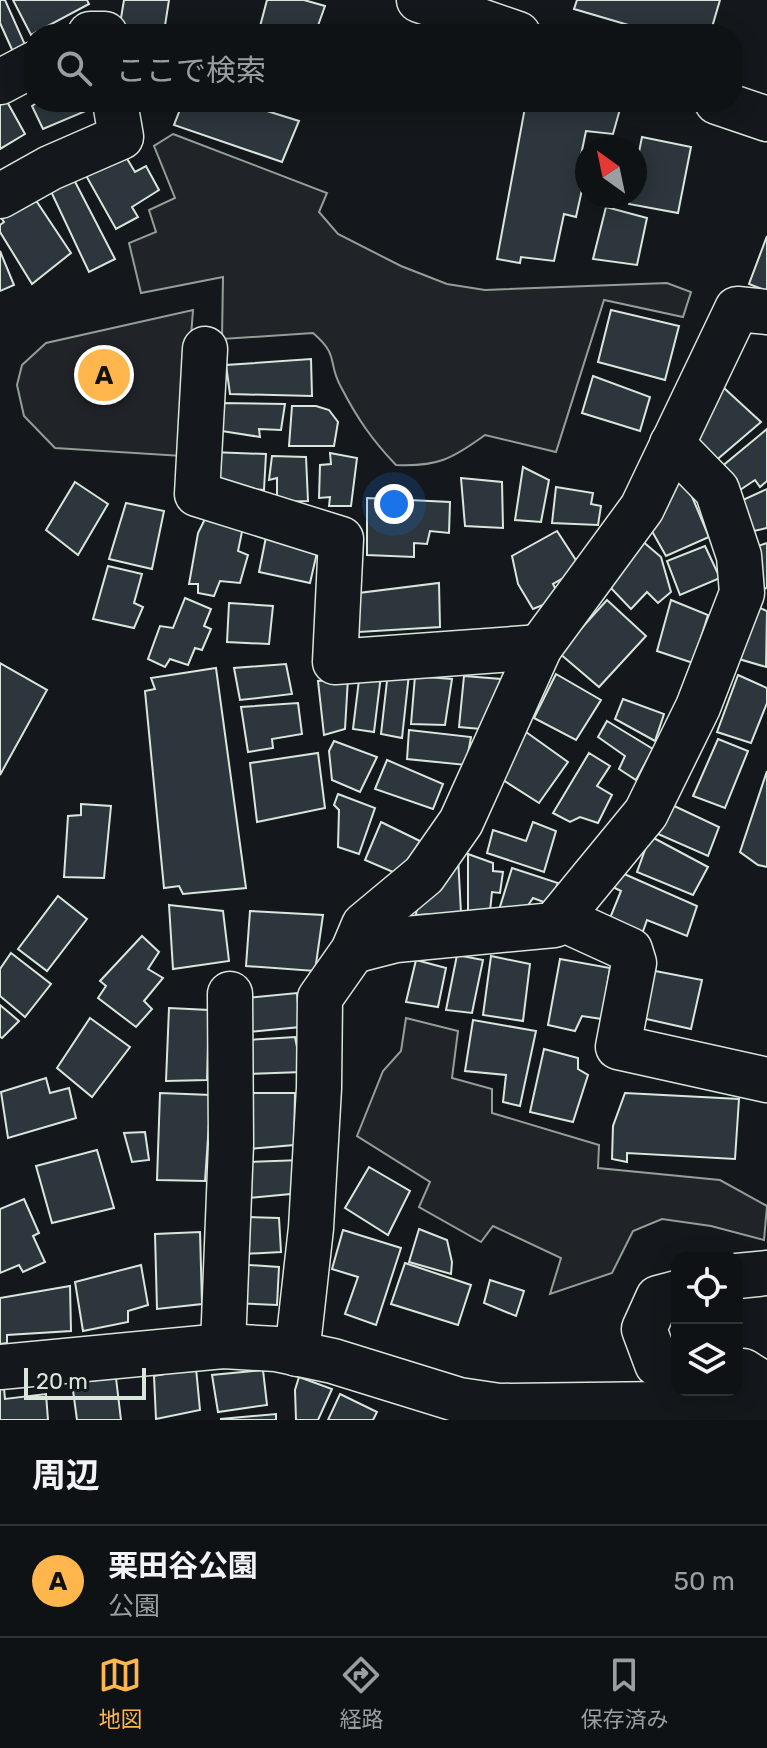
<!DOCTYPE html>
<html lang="ja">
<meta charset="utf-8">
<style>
body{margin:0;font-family:Rubik,"Noto Sans JP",sans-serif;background:#181b1e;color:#f1f3f6}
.controls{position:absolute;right:24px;bottom:24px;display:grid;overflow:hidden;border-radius:16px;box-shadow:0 4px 20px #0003}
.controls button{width:72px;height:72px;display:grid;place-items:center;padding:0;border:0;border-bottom:2px solid #2f3234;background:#0f1215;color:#f1f3f6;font:40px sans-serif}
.compass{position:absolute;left:575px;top:136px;width:72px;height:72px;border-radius:50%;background:#0f1215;box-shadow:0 4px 20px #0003;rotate:327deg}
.scale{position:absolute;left:24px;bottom:20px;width:122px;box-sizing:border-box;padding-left:8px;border:4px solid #d8e6dc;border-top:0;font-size:22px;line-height:28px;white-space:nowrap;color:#d8e6dc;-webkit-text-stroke:6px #14181c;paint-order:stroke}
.you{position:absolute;left:394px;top:504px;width:28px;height:28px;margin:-20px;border:6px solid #fff;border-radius:50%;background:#1a73e8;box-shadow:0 0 0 12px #1a73e833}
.badge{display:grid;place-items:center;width:52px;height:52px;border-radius:50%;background:#ffb74d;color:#111;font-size:26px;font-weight:700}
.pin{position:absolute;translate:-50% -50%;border:4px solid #fff;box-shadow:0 2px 8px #0006}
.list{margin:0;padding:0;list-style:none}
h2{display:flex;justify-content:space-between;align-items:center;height:104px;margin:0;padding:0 32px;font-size:34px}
h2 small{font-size:26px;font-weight:400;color:#9b9ea0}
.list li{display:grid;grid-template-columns:52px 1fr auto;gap:24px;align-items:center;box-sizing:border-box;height:112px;padding:0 32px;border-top:2px solid #2f3234}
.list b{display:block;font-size:30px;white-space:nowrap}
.list p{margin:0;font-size:26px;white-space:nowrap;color:#9b9ea0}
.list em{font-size:26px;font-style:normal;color:#9b9ea0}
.icon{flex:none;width:44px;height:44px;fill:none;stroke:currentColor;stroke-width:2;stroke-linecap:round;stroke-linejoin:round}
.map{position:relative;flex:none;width:767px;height:1420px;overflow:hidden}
.search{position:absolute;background:#0f1215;box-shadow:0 4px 20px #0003;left:24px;right:24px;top:24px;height:88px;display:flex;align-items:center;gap:20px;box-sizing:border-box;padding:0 28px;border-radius:32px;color:#9b9ea0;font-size:30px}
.sheet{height:216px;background:#0f1215}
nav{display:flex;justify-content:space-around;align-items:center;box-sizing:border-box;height:112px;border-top:2px solid #2f3234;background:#0f1215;font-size:22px;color:#9b9ea0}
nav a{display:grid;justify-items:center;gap:4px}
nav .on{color:#ffb74d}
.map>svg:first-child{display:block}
.green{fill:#202428;stroke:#939e99;stroke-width:2}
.building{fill:#2c363c;stroke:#d8e6dc;stroke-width:2}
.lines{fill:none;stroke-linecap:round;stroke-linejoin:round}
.minor-casing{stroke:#d8e6dc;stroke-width:47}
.minor{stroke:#14181c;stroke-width:44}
</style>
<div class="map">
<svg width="767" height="1420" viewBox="0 0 767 1420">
<rect width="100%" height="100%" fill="#14181c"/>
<g class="green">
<path d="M173 134 327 193 319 212 338 234 401 266 447 284 485 290 667 283 691 292 683 317 604 300 556 452 485 435C452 459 437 467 396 465 372 440 357 418 341 387 327 362 340 356 313 333L222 339 223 277 141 293 129 243 156 232 149 210 175 198 154 146Z"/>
<path d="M193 310 182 456 55 448 24 416 17 385 22 365 46 343Z"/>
<path d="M406 1018 458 1031 452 1078 492 1089V1113L599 1145 598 1168 720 1180 767 1206 764 1240 711 1226 662 1219 633 1231 612 1273 550 1294 561 1258 493 1226 481 1242 419 1207 430 1182 357 1136 383 1071 401 1051Z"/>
</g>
<g class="building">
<path d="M0 0H5L26 47 14 54 0 23Z"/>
<path d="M13 0H87L89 4 31 35Z"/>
<path d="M124 0H169L164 32 120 24Z"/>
<path d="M267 0H304L325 6 315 34H258Z"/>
<path d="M577 0H720L710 34H659L574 9Z"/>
<path d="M5 98 25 134 0 149V101Z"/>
<path d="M38 102H84L88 110 43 129 32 106Z"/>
<path d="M183 102H255L254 107 299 121 282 162 174 125Z"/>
<path d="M526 102H622L613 134 586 131 577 174 585 176 576 217 564 214 554 261 521 257 520 263 497 259Z"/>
<path d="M642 137 691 147 678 213 629 204 630 196H635V172Z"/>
<path d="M123 152 135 172 146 166 159 190 132 207 138 217 116 229 84 172Z"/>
<path d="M70 172 115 259 89 272 47 183Z"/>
<path d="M31 193 71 253 32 284 0 232V225L4 222 0 216Z"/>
<path d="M606 207 647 218 637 265 593 259Z"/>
<path d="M767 236V291L749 284Z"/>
<path d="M0 251 14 285 0 291Z"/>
<path d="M611 310 679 326 665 380 598 362Z"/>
<path d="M311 359 312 396 230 394 226 365Z"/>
<path d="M593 376 650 397 640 431 582 413Z"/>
<path d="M724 388 761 422 713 463 693 436 700 414Z"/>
<path d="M218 403 285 404 281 430 259 429 260 437 215 430Z"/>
<path d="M292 406H316L329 410 338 422 334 446H289Z"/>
<path d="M767 429V481L760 487 755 480 737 492 720 468Z"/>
<path d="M211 452 266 454 264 490 214 486Z"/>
<path d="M330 453 357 458 351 506H329L330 497 319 498 320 465 331 464Z"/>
<path d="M272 456 306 457 308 501 277 502V478L269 480Z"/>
<path d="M523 467 549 480 541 522 515 520Z"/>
<path d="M461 478 502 482 503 528 465 526Z"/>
<path d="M685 480 709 537 666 556 649 526 667 488Z"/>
<path d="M75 482 108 504 78 555 46 530Z"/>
<path d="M556 487 593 493 591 504 601 506 598 525 552 523Z"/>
<path d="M767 489V528L744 533 734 504Z"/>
<path d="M367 498 450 502 449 533 430 531 427 544 414 543V557L367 555Z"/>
<path d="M126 503 164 511 152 569 109 559Z"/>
<path d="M206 517 243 527 238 551 248 555 240 583 220 581 214 596 198 593V584H189L198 533Z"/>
<path d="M557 531 581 568 553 584 560 598 533 609 518 584 512 556Z"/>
<path d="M267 532 319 544 310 583 259 572Z"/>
<path d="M641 540 661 557 671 592 658 603 647 592 631 609 608 585Z"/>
<path d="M767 543V588L752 592 745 550Z"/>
<path d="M705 546 720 578 680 595 667 561Z"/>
<path d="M108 566 142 574 134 603 143 607 134 628 93 619Z"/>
<path d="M439 583 440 627 359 632V593Z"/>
<path d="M185 598 211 609 204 626 211 629 202 650 195 648 188 665 170 659 165 667 148 659 160 626 173 628Z"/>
<path d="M607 600 646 636 599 687 559 653Z"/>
<path d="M671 600 708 615 693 663 657 651Z"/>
<path d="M229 603 273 606 269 644 227 642Z"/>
<path d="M753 605 767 611 766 667 732 657Z"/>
<path d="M0 663 47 690 0 775Z"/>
<path d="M286 664 292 694 240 700 234 668Z"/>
<path d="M216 668 246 888 183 894 179 886 164 888 145 691 155 689 151 678Z"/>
<path d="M360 672 381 675 374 732 353 729Z"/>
<path d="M388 672 409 674 402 738 381 734Z"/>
<path d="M556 674 601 700 576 740 534 718Z"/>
<path d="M738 675 767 688V703L751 743 717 732Z"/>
<path d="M415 676 452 679 445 725 411 724Z"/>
<path d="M464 676 501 679 497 698 481 729 459 727Z"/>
<path d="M348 678 345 729 324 735 318 681Z"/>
<path d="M623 699 664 714 655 741 615 719Z"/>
<path d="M298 703 302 734 272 739 273 748 248 752 241 707Z"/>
<path d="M607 721 653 749 636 780 619 769 625 756 598 737Z"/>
<path d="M409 730 471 737 466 765 407 759Z"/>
<path d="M526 732 568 762 539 803 503 780Z"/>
<path d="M718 739 748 751 725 808 693 796Z"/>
<path d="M334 741 377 757 360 792 332 780 329 751Z"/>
<path d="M318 753 325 808 257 822 250 763Z"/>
<path d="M589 753 610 766 597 786 612 795 598 823 580 817 570 822 553 813Z"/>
<path d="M387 760 443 784 433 809 375 789Z"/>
<path d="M767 771V867L758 865 740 852Z"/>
<path d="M338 794 375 808 359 854 338 847 339 810 334 805Z"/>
<path d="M81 804 111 806 104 878 64 877 68 816 81 815Z"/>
<path d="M670 804 719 827 708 856 658 834Z"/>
<path d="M381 822 420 841 400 875 365 860Z"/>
<path d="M533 822 556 831 544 872 487 853 493 830 526 841Z"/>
<path d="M650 836 708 867 693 895 637 872Z"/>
<path d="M468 854 493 863V871L503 872 500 893 492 892 490 911H468Z"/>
<path d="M458 857 461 913 416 915 418 896Z"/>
<path d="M512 868 558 883 549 904 533 898 523 913 499 910Z"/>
<path d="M622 873 697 906 687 936 647 920 641 937 608 923 621 891 613 887Z"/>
<path d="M58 896 87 919 47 971 18 949Z"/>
<path d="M169 905 223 911 229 961 173 969Z"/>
<path d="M250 911 323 915 315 971 246 966Z"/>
<path d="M142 936 159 952 148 969 163 978 144 1001 152 1009 136 1027 98 998 106 986 100 981Z"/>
<path d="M11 953 51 984 25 1017 0 996V969Z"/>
<path d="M457 955 483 960 472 1013 446 1010Z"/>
<path d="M491 956 530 964 523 1021 483 1015Z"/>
<path d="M560 959 610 968 602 1019 582 1016 575 1031 548 1025Z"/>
<path d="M416 960 446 968 438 1007 406 1002Z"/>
<path d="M650 970 702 980 691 1029 642 1018Z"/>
<path d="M297 993 300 1027 248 1032 246 998Z"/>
<path d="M0 1005 19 1021 2 1038 0 1037Z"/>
<path d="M169 1008 209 1010 207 1080 166 1081Z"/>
<path d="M90 1018 130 1047 92 1097 57 1068Z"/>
<path d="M473 1020 536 1031 520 1106 503 1102 506 1075 465 1071Z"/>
<path d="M295 1037 302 1072 249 1074 247 1040Z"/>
<path d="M544 1049 578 1058V1069L588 1075 573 1122 530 1112Z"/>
<path d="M46 1078 50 1093 69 1088 76 1118 8 1138 1 1092Z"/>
<path d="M160 1093 211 1095 205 1181 157 1180Z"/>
<path d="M246 1093H295L294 1145 249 1149Z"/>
<path d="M625 1093 739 1099 735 1159 627 1153V1162L612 1159 613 1126Z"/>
<path d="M145 1132 149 1160 132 1162 124 1133Z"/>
<path d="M97 1150 114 1208 52 1223 36 1166Z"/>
<path d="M302 1160 301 1193 249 1198 250 1162Z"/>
<path d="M369 1167 410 1191 388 1235 345 1208Z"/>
<path d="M24 1199 39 1233 33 1236 45 1262 23 1272 19 1265 0 1273V1209Z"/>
<path d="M246 1217 279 1218 281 1252 244 1254Z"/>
<path d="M419 1229 447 1240 452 1262 451 1274 409 1262Z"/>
<path d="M343 1230 401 1248 376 1325 345 1314 358 1277 332 1269Z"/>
<path d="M200 1232 202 1304 157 1309 155 1234Z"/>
<path d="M405 1263 471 1285 458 1325 391 1304Z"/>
<path d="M236 1264 279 1267 277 1305 231 1303Z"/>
<path d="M141 1265 148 1305 128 1311V1322L83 1331 75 1282Z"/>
<path d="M490 1280 524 1291 516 1316 484 1303Z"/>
<path d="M70 1286 71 1331 7 1335V1343L0 1344V1298Z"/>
<path d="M196 1368 200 1410 156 1419 154 1376Z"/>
<path d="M263 1370 267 1405 218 1412 212 1375Z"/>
<path d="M299 1377 332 1389 318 1420H296L295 1390Z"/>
<path d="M116 1378 121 1420H77L72 1383Z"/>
<path d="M0 1388H4L5 1399 46 1394 48 1420H0Z"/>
<path d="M340 1394 377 1412 373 1420H328Z"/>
<path d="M276 1414V1420H221V1419Z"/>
</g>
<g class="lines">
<defs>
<g id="minor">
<path d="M419 0 518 34"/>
<path d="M90 34H105"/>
<path d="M0 82 34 64"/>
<path d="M717 102 767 119"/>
<path d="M0 196 50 168 121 137 115 102"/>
<path d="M205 349 197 494 341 539 335 662 540 647"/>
<path d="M560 918 630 950 634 963 618 1047 767 1080"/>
<path d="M353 951 396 940 554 925 646 813 698 707 742 593 739 556 717 490 672 444"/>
<path d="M737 1276 767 1273"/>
<path d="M677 1293 658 1298 644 1329 657 1364 677 1373"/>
<path d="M223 1346 231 1144 230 994"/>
<path d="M297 1354 311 1228 319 1088 320 998 353 951 364 925 424 875 461 822 540 647 642 508 737 309 767 312"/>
<path d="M0 1367 223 1346 276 1349 333 1361 459 1400 499 1406 745 1403 767 1412"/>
<path d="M737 1372 743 1371 767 1386"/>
</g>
</defs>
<use href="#minor" class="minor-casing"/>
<use href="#minor" class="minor"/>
</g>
</svg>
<div class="controls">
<button><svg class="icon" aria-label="locate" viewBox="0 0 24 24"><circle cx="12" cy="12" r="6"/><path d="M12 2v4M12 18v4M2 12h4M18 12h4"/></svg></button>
<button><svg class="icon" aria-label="layers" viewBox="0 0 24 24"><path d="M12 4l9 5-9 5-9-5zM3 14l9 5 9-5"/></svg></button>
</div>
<svg class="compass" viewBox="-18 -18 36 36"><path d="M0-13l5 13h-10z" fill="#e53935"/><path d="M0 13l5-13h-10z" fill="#9b9ea0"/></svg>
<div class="scale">20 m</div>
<div class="you"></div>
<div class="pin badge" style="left:104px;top:375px">A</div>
<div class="search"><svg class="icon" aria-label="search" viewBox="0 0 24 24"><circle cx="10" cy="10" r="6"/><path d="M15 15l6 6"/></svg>ここで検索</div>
</div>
<section class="sheet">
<h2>周辺<small></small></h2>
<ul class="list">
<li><span class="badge">A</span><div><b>栗田谷公園</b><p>公園</p></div><em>50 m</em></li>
</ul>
</section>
<nav>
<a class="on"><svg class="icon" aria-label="map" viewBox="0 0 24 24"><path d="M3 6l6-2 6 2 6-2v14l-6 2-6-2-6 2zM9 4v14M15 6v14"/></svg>地図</a>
<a><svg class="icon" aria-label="directions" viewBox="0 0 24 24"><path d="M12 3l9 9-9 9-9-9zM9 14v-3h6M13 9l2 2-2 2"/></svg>経路</a>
<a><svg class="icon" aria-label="saved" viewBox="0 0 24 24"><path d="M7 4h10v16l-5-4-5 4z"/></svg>保存済み</a>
</nav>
